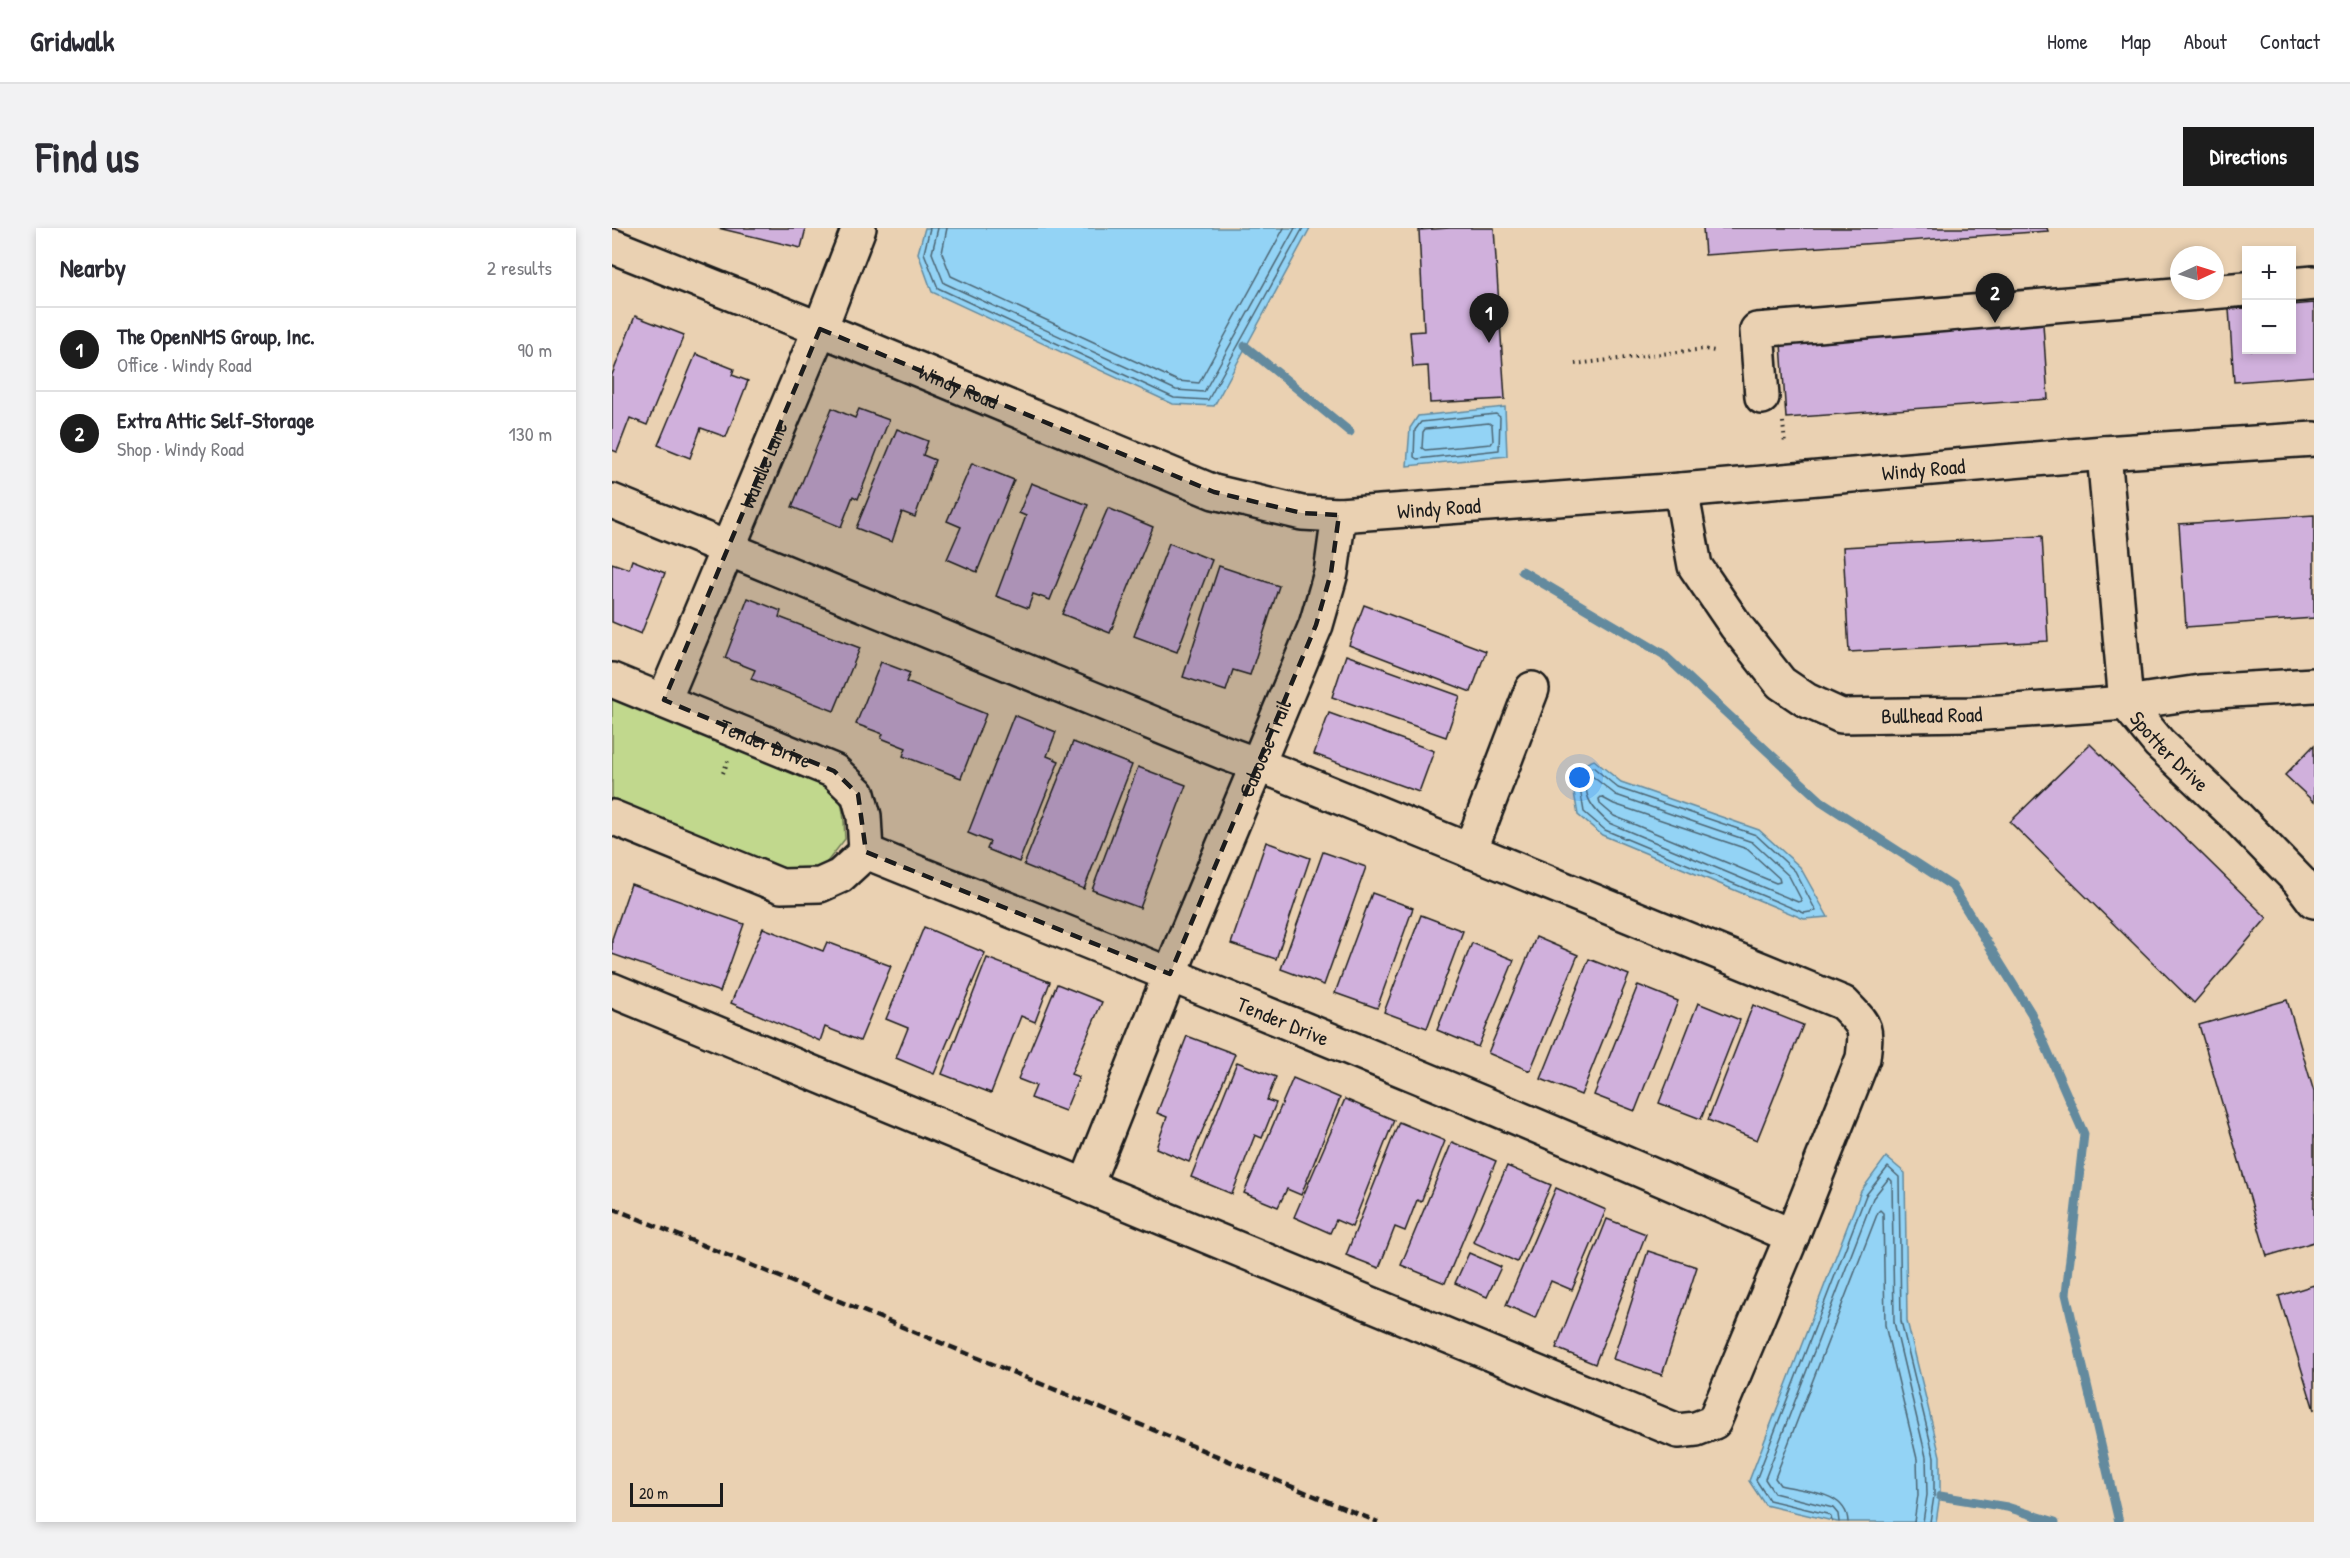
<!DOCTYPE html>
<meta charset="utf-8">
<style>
body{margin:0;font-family:"Patrick Hand",sans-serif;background:#f2f2f3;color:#2b2b33}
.controls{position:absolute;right:18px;top:18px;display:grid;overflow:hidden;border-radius:0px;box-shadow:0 3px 9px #0003}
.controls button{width:54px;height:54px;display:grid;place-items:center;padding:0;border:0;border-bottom:2px solid #e1e1e2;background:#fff;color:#2b2b33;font:30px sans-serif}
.compass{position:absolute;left:1558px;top:18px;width:54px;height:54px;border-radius:50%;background:#fff;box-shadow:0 3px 9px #0003;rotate:86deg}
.scale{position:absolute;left:18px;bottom:15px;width:93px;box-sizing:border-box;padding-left:6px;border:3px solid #1c1c1c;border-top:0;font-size:16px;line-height:21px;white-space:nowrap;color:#1c1c1c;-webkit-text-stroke:4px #ead1b2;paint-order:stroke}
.you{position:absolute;left:968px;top:550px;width:21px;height:21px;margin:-15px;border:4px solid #fff;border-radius:50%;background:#1a73e8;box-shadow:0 0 0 9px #1a73e833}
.badge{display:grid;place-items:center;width:39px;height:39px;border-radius:50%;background:#1c1c1c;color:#fff;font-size:20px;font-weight:700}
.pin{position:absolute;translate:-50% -50px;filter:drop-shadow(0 2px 3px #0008)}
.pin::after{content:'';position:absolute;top:32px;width:21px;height:18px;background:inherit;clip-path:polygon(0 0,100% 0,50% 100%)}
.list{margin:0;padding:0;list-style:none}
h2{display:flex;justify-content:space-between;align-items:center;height:78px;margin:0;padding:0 24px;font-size:26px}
h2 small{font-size:20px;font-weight:400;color:#7c7c81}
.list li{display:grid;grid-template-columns:39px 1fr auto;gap:18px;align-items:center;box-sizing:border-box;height:84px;padding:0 24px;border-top:2px solid #e1e1e2}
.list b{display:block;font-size:22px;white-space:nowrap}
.list p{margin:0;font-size:20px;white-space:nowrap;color:#7c7c81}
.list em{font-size:20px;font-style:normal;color:#7c7c81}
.map{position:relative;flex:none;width:1702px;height:1294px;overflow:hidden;border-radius:0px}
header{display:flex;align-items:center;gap:36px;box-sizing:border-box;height:84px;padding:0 30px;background:#fff;border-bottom:2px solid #e1e1e2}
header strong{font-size:28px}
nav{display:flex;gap:33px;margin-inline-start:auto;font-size:21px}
.intro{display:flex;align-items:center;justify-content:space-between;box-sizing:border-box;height:144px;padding:0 36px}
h1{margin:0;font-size:42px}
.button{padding:15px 27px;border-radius:0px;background:#1c1c1c;color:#fff;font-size:21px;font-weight:700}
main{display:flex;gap:36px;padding:0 36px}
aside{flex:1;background:#fff;border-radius:0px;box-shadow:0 3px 9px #0003}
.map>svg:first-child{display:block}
.green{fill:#c1d88d;stroke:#6e7a54;stroke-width:1.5}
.water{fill:#93d3f5;stroke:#638a9e;stroke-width:1.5}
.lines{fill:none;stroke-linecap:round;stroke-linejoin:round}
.shore{stroke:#4c6573;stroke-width:1.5}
.stream{stroke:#638a9e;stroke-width:9}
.building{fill:#d0b0dc;stroke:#1c1c1c;stroke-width:1.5}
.minor-casing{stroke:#1c1c1c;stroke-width:38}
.path{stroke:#1c1c1c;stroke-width:4;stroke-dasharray:1.5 4.5;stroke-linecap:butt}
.minor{stroke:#ead1b2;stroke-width:33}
.rail{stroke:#1c1c1c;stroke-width:4.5;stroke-dasharray:9 4.5;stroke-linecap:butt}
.marked{fill:#1c1c1c;fill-opacity:0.2;stroke:#1c1c1c;stroke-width:4.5;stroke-dasharray:12 8;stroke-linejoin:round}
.labels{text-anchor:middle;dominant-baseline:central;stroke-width:5;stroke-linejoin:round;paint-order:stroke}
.street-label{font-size:21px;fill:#1c1c1c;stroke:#ead1b2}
</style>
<header>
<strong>Gridwalk</strong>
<nav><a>Home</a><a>Map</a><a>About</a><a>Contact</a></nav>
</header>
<div class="intro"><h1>Find us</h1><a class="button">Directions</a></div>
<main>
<aside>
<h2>Nearby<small>2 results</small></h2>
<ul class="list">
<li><span class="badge">1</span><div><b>The OpenNMS Group, Inc.</b><p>Office · Windy Road</p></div><em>90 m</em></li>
<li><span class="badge">2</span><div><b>Extra Attic Self-Storage</b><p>Shop · Windy Road</p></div><em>130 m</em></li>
</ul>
</aside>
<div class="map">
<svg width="1702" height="1294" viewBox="0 0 1702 1294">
<rect width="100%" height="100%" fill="#ead1b2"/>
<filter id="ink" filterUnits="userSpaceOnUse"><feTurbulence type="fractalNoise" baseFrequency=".0167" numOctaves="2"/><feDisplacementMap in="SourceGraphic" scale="12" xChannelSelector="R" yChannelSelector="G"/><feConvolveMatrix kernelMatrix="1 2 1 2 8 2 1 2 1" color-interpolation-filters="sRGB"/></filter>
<g filter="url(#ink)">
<path class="green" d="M0 470C36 484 213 548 227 571 233 581 232 599 233 611L211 639 171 643 0 573Z"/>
<g class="water">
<path d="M313 0H698L602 178 561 176 320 64 306 25Z"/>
<path d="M893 179 895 228 795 238 798 200 806 188Z"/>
<path d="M982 532 1009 554 1147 602 1188 639 1216 689 1192 691 990 607 966 587 960 553 967 538Z"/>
<path d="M1274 929 1293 945 1295 1093 1328 1228V1268L1324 1294H1225L1153 1277 1137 1253 1249 963Z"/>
</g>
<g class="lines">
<g class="shore">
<path d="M318 0 312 25 326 60 562 170 596 172 691 0"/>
<path d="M326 0 320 25 332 55 564 162 592 164 683 0"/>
<path d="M335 0 330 25 339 48 566 153 587 155 672 0"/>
<path d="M884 186 888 189 887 222 805 231 802 229 803 202 809 194Z"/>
<path d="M877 195 880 197 881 213 879 216 813 222 810 220 811 204 813 201Z"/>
<path d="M981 539 1006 560 1144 607 1183 643 1204 683 1192 685 993 602 972 584 967 554 972 542Z"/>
<path d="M980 548 1004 567 1140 614 1177 648 1190 673 1186 674 997 595C984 584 968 568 977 549Z"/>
<path d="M989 569 1002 576 1135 621 1167 650 1168 654 1164 655 1002 588 988 576 987 571Z"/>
<path d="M1220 1294 1219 1289 1215 1286 1157 1272 1144 1252 1254 967 1276 939 1287 949 1289 1093 1322 1229V1268L1318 1294"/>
<path d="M1227 1294 1226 1286 1221 1280 1162 1265 1153 1251 1261 970 1277 950 1280 953 1282 1094 1314 1229 1315 1267 1311 1294"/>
<path d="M1236 1294C1235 1263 1191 1263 1168 1257L1163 1250 1266 984 1268 982 1271 985 1273 1097 1305 1231 1306 1267 1302 1294"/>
</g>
<g class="stream">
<path d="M633 118 738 204"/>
<path d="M910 343 1051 426 1209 573 1340 658 1419 785 1472 906 1454 1066 1507 1294"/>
<path d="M1328 1268 1395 1279 1443 1294"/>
</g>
</g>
<g class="building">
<path d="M106 0H194L189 20Z"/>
<path d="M838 0H882L893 171 818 175 816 138 801 139 798 104 812 103 807 2Z"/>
<path d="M1091 0H1435L1436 3 1093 27Z"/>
<path d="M1702 75V148L1622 154 1617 81 1634 80V122H1680V77Z"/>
<path d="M23 88 72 107 35 197 18 190 5 224 0 222V147Z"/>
<path d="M1431 96 1436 171 1174 190 1169 115Z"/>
<path d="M84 126 122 141 120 147 136 153 114 209 89 200 78 230 46 217Z"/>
<path d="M220 180 243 190 247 181 277 192 246 271 241 268 229 299 180 279Z"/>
<path d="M285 201 316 213 311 227 323 232 303 289 290 284 280 314 244 300Z"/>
<path d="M360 235 402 252 365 344 335 331 349 299 335 293Z"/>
<path d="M419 255 476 277 438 372 421 366 416 380 384 368 414 288 407 285Z"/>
<path d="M496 280 541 299 498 405 450 386Z"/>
<path d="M1702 287V390L1574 399 1567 296Z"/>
<path d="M1430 308 1436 413 1237 424 1231 319Z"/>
<path d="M557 315 600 332 565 424 522 408Z"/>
<path d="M20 332 53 345 29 406 0 394V335L17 341Z"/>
<path d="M607 338 667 358 638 447 621 442 614 463 571 449Z"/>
<path d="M136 370 169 383 167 389 248 420 222 483 139 451 143 442 113 430Z"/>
<path d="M752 377 874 423 859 464 737 417Z"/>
<path d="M734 427 848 468 834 509 720 469Z"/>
<path d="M269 434 298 445 294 454 374 486 349 550 291 528 294 520 269 510 271 506 244 496Z"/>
<path d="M717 485 822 523 807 564 702 526Z"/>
<path d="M402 487 444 504 435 528 447 533 407 634 375 621 378 614 356 605Z"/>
<path d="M461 514 520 537 472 661 412 637Z"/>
<path d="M1478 516 1655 690 1582 775 1398 594Z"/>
<path d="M1702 517V574L1673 547Z"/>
<path d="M526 539 574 557 528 680 480 662Z"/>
<path d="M654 614 698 630 664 731 619 716Z"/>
<path d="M711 624 754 639 712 757 669 741Z"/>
<path d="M19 656 132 696 108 764 0 726V711Z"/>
<path d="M760 665 801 680 765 780 723 765Z"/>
<path d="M809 687 851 703 815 800 772 784Z"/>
<path d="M312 699 373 725 322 846 284 830 296 800 274 791Z"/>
<path d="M151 700 211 723 215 714 279 738 248 813 213 799 208 813 119 775Z"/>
<path d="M924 709 966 727 918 843 876 825Z"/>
<path d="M860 715 902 732 866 819 825 802Z"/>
<path d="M375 730 438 754 423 794 409 788 379 865 330 846Z"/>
<path d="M977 731 1017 747 969 867 929 851Z"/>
<path d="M445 756 490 774 459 846 467 849 453 883 419 870 424 858 406 851Z"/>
<path d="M1026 757 1066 773 1023 883 982 867Z"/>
<path d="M1675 772 1702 864V1014L1655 1028 1587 797Z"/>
<path d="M1086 775 1128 792 1089 891 1047 875Z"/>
<path d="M1141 777 1191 797 1145 912 1096 892Z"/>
<path d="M575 808 623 826 577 934 544 920 555 889 545 885Z"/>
<path d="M625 834 664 849 655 872 664 875 650 910 643 907 620 966 579 949Z"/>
<path d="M681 850 728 870 689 967 675 961 666 979 632 965Z"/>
<path d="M733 871 782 892 740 999 724 992 718 1005 682 989Z"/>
<path d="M787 894 833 913 809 974 805 972 793 1003 783 999 767 1040 734 1027Z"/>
<path d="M840 914 884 933 833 1055 789 1037Z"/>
<path d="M895 938 939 957 905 1034 861 1014Z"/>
<path d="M944 960 994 982 960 1062 939 1053 923 1090 894 1077Z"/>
<path d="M995 991 1034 1006 983 1136 944 1120Z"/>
<path d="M1036 1023 1085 1039 1050 1147 1001 1131Z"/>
<path d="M857 1025 889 1039 875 1069 843 1055Z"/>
<path d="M1702 1057V1182L1667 1068Z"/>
</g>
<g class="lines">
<defs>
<g id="minor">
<path id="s1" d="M0 18 238 113 602 264 690 285 727 287 1069 262 1492 225 1702 211"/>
<path d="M1680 57 1702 55"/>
<path d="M1150 169 1145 102 1634 61"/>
<path id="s2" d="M1492 225 1514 475 1547 515 1621 585 1687 653 1702 673"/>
<path id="s3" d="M1069 262 1083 338 1124 398 1169 455 1194 472 1229 488 1360 486 1514 475 1588 464 1702 457"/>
<path d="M0 273 613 525 673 547 1231 775C1254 799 1255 797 1251 830L1180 1008 1102 1194 1084 1201 1066 1203 0 762"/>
<path id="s4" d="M0 452 222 543 246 566 252 588 254 624 228 648 208 657 169 658 0 589"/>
<path id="s5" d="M52 472 208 101 247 0"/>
<path d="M858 623 920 461"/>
<path id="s6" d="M254 624C564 749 875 873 1180 1008"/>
<path id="s7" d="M474 957 571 714 704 397 719 345 727 287"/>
</g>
</defs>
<use href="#minor" class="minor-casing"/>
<g class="path">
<path d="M963 136 1092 121 1103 123"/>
<path d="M1171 194 1173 217"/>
<path d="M111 545 116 533"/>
</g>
<use href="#minor" class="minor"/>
<path class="rail" d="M0 980 766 1294"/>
</g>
</g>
<path class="marked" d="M208 101 602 264 690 285 727 287 719 345 704 397 558 746 254 624 246 566 222 543 52 472Z"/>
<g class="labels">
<g class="street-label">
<text stroke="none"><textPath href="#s1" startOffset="374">Windy Road</textPath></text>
<text stroke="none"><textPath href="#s5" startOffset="255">Wandle Lane</textPath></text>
<text stroke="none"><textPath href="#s1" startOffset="1364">Windy Road</textPath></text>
<text stroke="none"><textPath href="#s1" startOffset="878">Windy Road</textPath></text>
<text stroke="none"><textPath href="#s3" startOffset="382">Bullhead Road</textPath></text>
<text stroke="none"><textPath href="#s4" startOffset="166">Tender Drive</textPath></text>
<text stroke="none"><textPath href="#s7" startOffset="472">Caboose Trail</textPath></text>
<text stroke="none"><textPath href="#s2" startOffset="316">Spotter Drive</textPath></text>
<text stroke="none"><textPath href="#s6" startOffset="450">Tender Drive</textPath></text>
</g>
</g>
</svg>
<div class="controls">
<button>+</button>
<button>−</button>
</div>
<svg class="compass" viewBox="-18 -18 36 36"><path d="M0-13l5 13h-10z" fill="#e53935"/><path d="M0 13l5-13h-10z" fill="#7c7c81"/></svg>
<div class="scale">20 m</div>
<div class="you"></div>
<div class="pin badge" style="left:877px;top:115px">1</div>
<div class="pin badge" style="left:1383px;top:95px">2</div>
</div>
</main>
